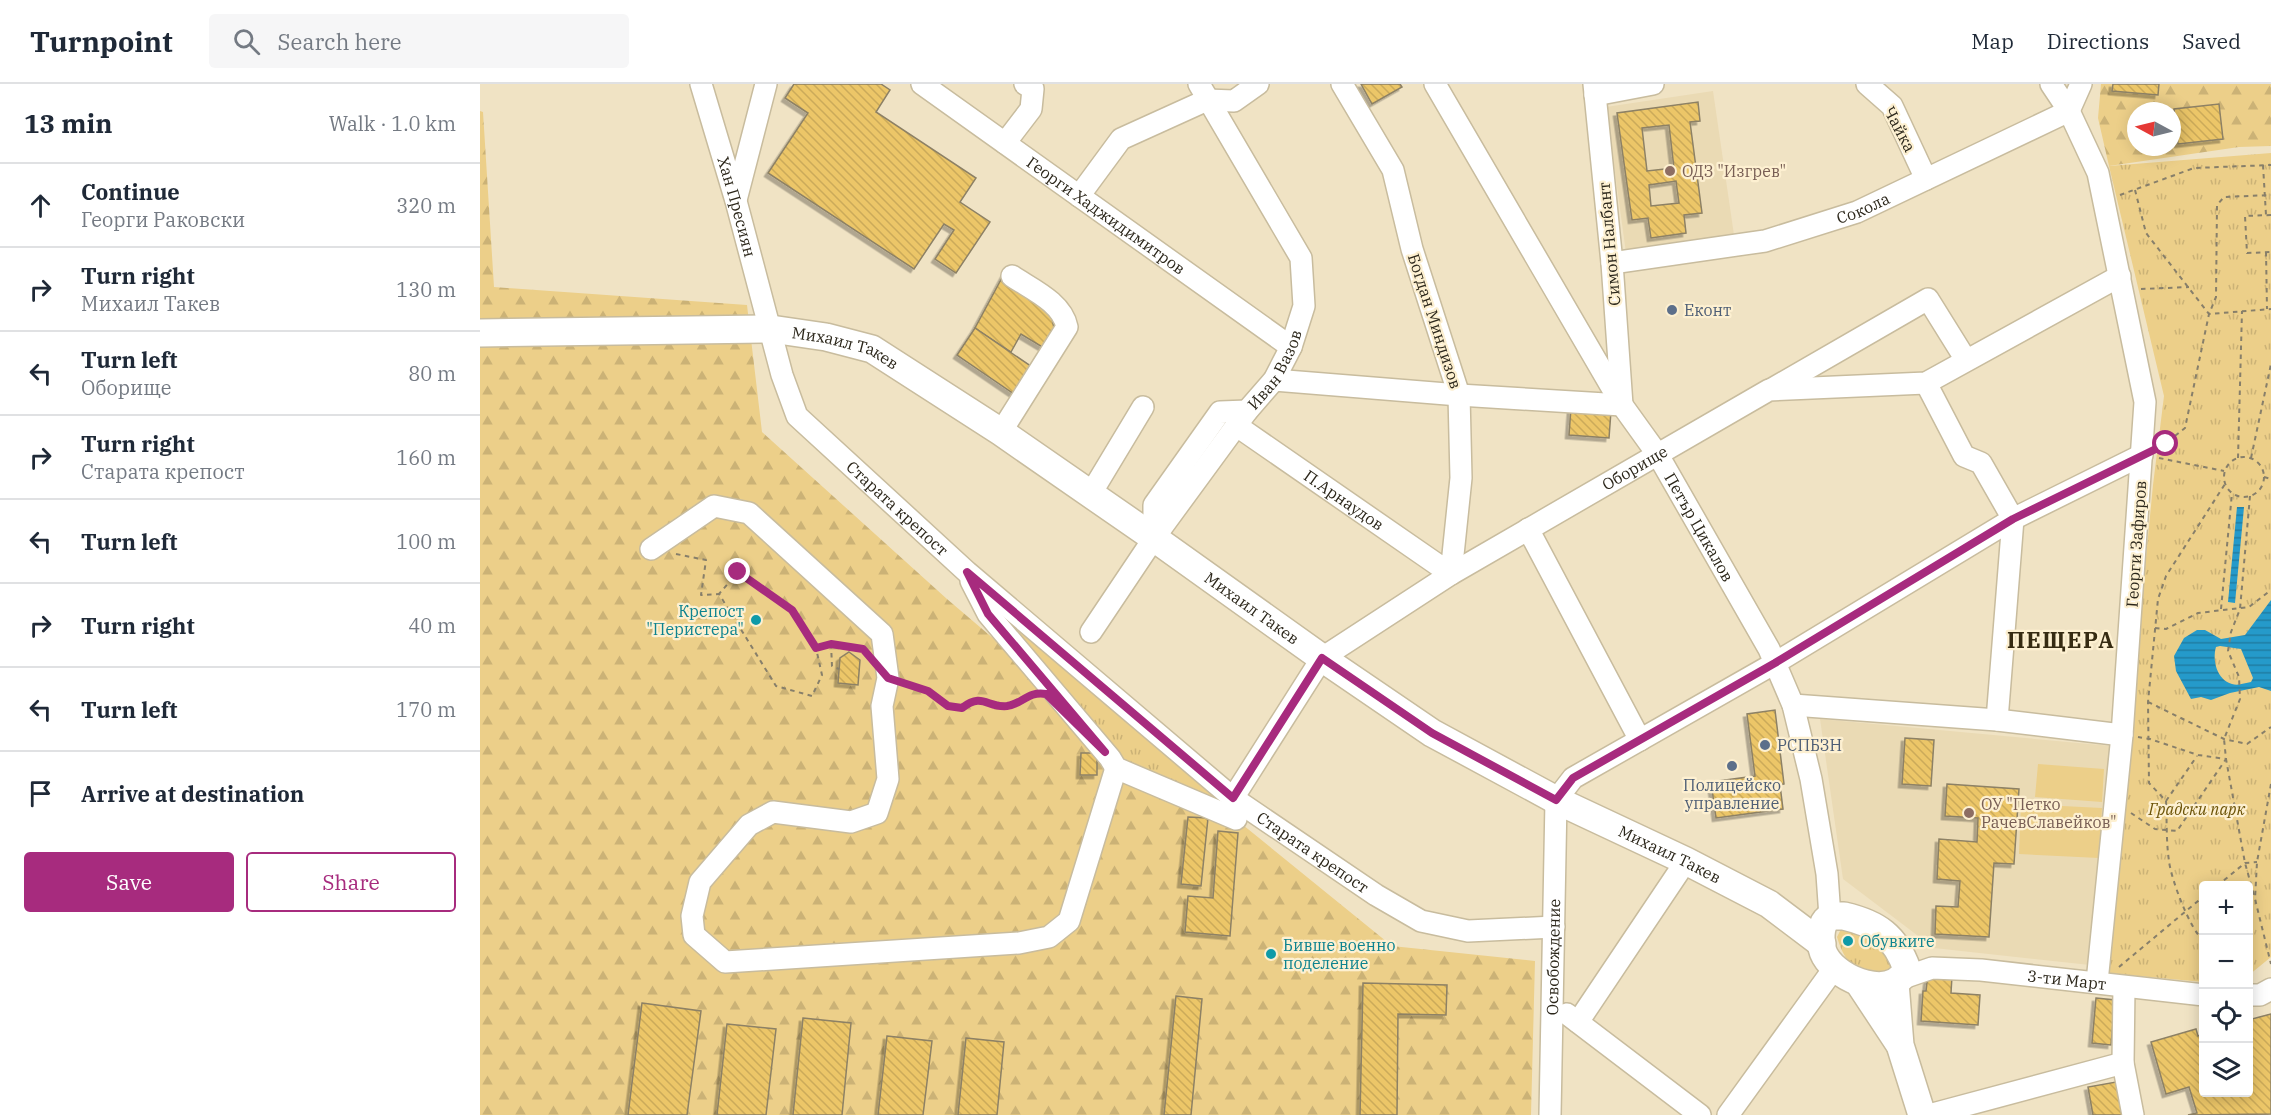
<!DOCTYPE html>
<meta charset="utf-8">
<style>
body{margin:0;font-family:"IBM Plex Serif",serif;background:#f6f6f7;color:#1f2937}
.controls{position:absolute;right:18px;bottom:18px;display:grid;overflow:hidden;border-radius:6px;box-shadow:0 3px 15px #0003}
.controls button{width:54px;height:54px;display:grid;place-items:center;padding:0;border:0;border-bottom:2px solid #e0e1e3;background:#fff;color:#1f2937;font:30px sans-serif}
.compass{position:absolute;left:1647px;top:18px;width:54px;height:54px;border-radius:50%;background:#fff;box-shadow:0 3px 15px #0003;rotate:277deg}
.stop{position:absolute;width:18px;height:18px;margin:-14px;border:4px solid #a72b7e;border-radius:50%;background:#fff}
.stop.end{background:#a72b7e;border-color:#fff;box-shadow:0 2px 6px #0008}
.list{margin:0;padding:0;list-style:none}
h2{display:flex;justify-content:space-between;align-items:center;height:78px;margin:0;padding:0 24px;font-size:26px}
h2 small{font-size:20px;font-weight:400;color:#747a83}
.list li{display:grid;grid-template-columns:39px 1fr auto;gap:18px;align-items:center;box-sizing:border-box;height:84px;padding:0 24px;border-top:2px solid #e0e1e3}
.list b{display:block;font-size:22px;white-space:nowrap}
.list p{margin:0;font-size:20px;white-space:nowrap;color:#747a83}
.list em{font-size:20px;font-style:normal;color:#747a83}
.actions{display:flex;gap:12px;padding:18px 24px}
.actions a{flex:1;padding:14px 0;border:2px solid #a72b7e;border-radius:6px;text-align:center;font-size:21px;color:#a72b7e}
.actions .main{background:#a72b7e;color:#fff}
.icon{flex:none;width:33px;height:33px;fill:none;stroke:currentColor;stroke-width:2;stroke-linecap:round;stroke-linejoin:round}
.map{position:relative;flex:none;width:1791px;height:1031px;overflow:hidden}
header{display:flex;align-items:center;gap:36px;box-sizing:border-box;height:84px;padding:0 30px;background:#fff;border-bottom:2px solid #e0e1e3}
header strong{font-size:28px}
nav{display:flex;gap:33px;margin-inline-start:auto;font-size:21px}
.search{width:420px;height:54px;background:#f6f6f7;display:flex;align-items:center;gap:15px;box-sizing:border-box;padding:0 21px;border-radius:6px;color:#747a83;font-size:22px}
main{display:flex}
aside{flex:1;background:#fff}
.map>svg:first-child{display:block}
.built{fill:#eadab4}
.grass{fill:url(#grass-tufts)}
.forest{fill:url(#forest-firs);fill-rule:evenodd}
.pitch{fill:#eccf89}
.water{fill:url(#water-rules);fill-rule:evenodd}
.building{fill:url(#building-back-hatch);stroke:#8d8165;stroke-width:1.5;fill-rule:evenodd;filter:url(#shadow)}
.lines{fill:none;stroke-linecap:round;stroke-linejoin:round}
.minor-casing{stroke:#c8bc9e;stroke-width:24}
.major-casing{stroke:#c8bc9e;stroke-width:30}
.path{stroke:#877f6a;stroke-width:2;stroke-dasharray:4.5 4.5;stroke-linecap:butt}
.minor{stroke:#fff;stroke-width:21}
.major{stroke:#fff;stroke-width:27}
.route{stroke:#a72b7e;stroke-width:8}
.education-dot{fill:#8d6e63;stroke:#fdf0d1;stroke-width:2}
.service-dot{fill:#5c6f8a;stroke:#fdf0d1;stroke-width:2}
.culture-dot{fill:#0f9aa8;stroke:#fdf0d1;stroke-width:2}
.labels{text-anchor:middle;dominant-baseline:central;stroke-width:4.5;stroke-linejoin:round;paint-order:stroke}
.street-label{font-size:16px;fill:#2b261a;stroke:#fdf0d1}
.education-label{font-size:16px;fill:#785e54;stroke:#fdf0d1;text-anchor:start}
.service-label{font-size:16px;fill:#4e5e75;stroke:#fdf0d1;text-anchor:start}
.culture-label{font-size:16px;fill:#0d838f;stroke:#fdf0d1;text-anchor:start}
.park-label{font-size:16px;font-style:italic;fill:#6d5408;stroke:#fdf0d1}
.district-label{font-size:22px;font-weight:bold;letter-spacing:1.5px;fill:#362b12;stroke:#fdf0d1}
</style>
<header>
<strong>Turnpoint</strong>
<div class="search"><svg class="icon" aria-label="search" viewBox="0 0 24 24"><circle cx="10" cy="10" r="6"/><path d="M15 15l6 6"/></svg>Search here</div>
<nav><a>Map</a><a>Directions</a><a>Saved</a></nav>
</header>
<main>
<aside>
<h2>13 min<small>Walk · 1.0 km</small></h2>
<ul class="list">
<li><svg class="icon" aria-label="ahead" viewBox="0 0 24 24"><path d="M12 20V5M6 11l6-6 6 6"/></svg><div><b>Continue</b><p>Георги Раковски</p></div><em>320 m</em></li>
<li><svg class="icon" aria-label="right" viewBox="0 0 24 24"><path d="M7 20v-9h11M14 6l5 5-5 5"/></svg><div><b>Turn right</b><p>Михаил Такев</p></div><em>130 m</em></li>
<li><svg class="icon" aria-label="left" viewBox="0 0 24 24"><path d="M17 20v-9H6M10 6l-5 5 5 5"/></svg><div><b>Turn left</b><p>Оборище</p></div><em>80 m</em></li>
<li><svg class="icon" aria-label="right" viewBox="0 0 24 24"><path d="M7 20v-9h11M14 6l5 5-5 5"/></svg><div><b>Turn right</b><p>Старата крепост</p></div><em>160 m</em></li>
<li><svg class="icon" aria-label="left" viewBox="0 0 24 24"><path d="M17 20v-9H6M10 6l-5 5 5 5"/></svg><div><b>Turn left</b></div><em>100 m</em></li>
<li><svg class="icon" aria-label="right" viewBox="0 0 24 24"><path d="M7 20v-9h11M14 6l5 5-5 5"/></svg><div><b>Turn right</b></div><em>40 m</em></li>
<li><svg class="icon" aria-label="left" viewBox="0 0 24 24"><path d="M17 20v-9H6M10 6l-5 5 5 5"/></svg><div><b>Turn left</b></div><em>170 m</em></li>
<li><svg class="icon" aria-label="arrive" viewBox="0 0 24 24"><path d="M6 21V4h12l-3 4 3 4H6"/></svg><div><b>Arrive at destination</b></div></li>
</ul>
<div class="actions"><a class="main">Save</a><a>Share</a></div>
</aside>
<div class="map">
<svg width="1791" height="1031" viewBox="0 0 1791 1031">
<defs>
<pattern id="grass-tufts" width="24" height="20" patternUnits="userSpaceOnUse" patternTransform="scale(1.5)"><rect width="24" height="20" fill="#eccf89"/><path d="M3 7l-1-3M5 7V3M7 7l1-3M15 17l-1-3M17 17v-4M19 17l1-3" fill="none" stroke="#cbb276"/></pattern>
<pattern id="forest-firs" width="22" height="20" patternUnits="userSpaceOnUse" patternTransform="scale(1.5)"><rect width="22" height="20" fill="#eccf89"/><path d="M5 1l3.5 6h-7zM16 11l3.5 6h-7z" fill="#cbb276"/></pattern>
<pattern id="water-rules" width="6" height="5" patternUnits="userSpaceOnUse" patternTransform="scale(1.5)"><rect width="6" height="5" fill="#259aca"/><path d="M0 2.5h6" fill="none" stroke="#207da3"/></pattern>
<pattern id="building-back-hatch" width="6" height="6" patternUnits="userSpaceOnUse" patternTransform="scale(1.5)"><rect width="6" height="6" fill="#ecc668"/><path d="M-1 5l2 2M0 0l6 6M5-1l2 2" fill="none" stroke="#cbaa5a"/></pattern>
<filter id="shadow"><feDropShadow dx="-3.5" dy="3.5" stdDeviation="0" flood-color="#0004"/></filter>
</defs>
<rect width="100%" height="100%" fill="#f0e3c4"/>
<g class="built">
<path d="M1233 7 1254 151 1146 169 1126 23Z"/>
<path d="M1340 635 1631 662 1610 881 1454 864 1363 795Z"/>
</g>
<g class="grass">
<path d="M1791 69V873L1769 891 1768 802H1724L1723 898 1626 889 1673 401 1684 312 1629 82Z"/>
<path d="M512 519 747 724 638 673Z"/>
<path d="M1371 842 1414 869 1416 895C1383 888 1368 890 1357 853L1362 843Z"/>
</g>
<g class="forest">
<path d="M1621 0H1791V62L1759 63 1629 82 1618 34ZM1656 27H1692V63H1656Z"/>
<path d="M0 27 3 28 14 203 267 221 282 348 467 515 689 704 763 741 912 862 1055 877 1051 1031H0Z"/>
</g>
<g class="pitch">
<path d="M1558 680 1624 685 1622 718 1555 713Z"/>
<path d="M1541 720 1622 724 1619 774 1539 770Z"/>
</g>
<g class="water">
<path d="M1757 423H1764L1755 519 1748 518Z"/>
<path d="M1791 516V607L1779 603 1750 609 1731 616 1721 613 1711 615 1696 587 1694 572 1704 554 1717 546H1725L1741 555 1765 551ZM1740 562 1761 565 1773 594 1771 598C1765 599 1758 602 1752 600 1737 596 1732 576 1736 563Z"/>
</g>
<g class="building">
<path d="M314 0H401L410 6 396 28 496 94 480 118 510 138 476 189 455 175 474 146 464 140 434 185 288 89 328 29 305 14Z"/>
<path d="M881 0H920L922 3 892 20Z"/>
<path d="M1633 0H1679L1678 11 1632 7Z"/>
<path d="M1218 18 1220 37 1210 38 1222 129 1204 131 1206 149 1171 154 1168 134 1152 136 1137 29ZM1189 41 1194 84 1167 87 1162 44ZM1196 97 1199 119 1171 122 1169 101Z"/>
<path d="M1739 20 1743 55 1698 60 1694 25Z"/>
<path d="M524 190 569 220 574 244 564 264 541 250 531 268 495 244Z"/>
<path d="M495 244 555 285 537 312 477 271Z"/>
<path d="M1091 324 1131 327 1129 354 1089 351Z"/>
<path d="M369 568 380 576 378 601 358 599 360 574Z"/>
<path d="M1295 626 1304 700 1300 701 1303 725 1236 734 1231 698 1275 692 1267 630Z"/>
<path d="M1425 654 1454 656 1451 702 1422 700Z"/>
<path d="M601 669H617V691H600Z"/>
<path d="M1467 700 1539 705 1534 780 1514 779 1509 853 1455 850 1456 822 1478 823 1480 797 1457 795 1459 755 1497 758 1498 734 1465 732Z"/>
<path d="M708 733 728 734 721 802 701 800Z"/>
<path d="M738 747 758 749 750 852 705 848 708 812 733 814Z"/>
<path d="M1448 890 1472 892 1471 909 1500 911 1498 941 1441 937 1443 907H1446Z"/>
<path d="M883 899 967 901 966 931 918 930 917 1031H880Z"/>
<path d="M696 912 722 915 711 1031H684Z"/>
<path d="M1616 914 1635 916 1631 961 1612 959Z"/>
<path d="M162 919 221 927 207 1031H148Z"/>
<path d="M1791 930V1030L1708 1031 1717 1029 1709 1003 1686 1010 1671 958 1716 945 1718 952 1724 950V1008H1768V936Z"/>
<path d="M323 934 371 939 362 1031H313Z"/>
<path d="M247 940 296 945 286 1031H237Z"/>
<path d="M407 952 452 957 443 1031H398Z"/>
<path d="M486 954 524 958 517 1031H478Z"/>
<path d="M1636 998 1642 1031H1613L1608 1003Z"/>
</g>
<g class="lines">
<defs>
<g id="minor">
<path id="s1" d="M221 0 256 117 302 291 317 332 487 488 753 714 896 811 941 837 988 847 1074 843"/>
<path id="s2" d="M442 0 811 263"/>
<path id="s3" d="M955 0 1142 321 1178 371 1289 565 1313 621 1331 695 1347 790 1350 833"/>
<path d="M1387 0 1412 22 1446 95"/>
<path d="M1571 0 1589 27 1618 89 1665 318 1642 651 1617 898"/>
<path d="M1115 11 1173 0"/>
<path d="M525 59 551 25 553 5 545 0"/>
<path d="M599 112 641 55 727 16 754 17 778 0"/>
<path d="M256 116 286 0"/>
<path id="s4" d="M1132 179 1285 157 1377 128 1589 27 1601 0"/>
<path d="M794 296 979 311 1142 321 1132 179 1114 0"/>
<path d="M1446 299 1484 372 1501 379 1533 435 1517 636"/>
<path d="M1292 305 1448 215 1486 276"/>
<path id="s5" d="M757 342 971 490 981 394 979 311 932 165 913 86 862 0"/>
<path d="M521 348 587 243C582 218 551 205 532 192"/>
<path d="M610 411 663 323"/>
<path d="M1048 445 1160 656"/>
<path d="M674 454V421L740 328 767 327"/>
<path d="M171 465 234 422 269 429 402 550 408 594 402 622 408 695 397 729 371 738 293 728 269 741 220 798 212 832 214 851 245 878 539 859 569 853 589 837 636 684"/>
<path d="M491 497 508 530 630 674 636 684 756 735"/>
<path id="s6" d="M611 548 674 454 767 327 794 296 811 263 824 222 821 174 719 0"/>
<path d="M1313 621 1517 636 1642 651"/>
<path id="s7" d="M753 714 842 574 971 490 1289 306 1446 299 1640 192"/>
<path id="s8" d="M1423 894 1452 884 1501 886 1724 911"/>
<path d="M1644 903 1643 979 1653 1031"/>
<path d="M1768 911H1780L1791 905"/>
<path d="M1087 930 1220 1031"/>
<path d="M1098 938 1206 777"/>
<path id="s9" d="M1070 1031 1076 716 1093 694 1295 579 1533 435 1662 371"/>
<path d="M1248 1031 1355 883"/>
<path d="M1449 1031 1643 979"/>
</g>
<g id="major">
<path id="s10" d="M0 249 291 245 346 253 392 265 521 348 674 454 842 574 952 649 1076 716 1206 777 1289 820 1342 860"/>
<path d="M1364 832C1398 840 1415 852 1427 885 1412 917 1359 897 1345 872 1340 863 1339 844 1346 836 1350 831 1359 832 1364 832Z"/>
<path d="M1379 899 1418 958"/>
<path d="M1415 899 1420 961 1442 1031"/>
</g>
</defs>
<use href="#minor" class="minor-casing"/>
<use href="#major" class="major-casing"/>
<g class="path">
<path d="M1783 81 1786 131"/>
<path d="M1655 106 1666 149 1729 230 1791 225"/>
<path d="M1640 111 1714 84 1791 81"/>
<path d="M1791 131 1765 132 1767 169 1791 168"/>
<path d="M1786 168 1787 225"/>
<path d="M1661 205 1709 203"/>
<path d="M1681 363 1705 344 1729 230 1736 213 1737 121 1744 113 1791 111"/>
<circle cx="1764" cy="393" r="20"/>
<path d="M1679 374 1744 387"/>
<path d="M1758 374 1762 227"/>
<path d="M1771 374 1791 280"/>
<path d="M1784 393 1791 395"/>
<path d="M1770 412 1760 525 1751 548 1748 567 1759 593 1760 615 1744 655 1746 675 1765 779 1775 815"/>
<path d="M196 470 226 476 221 511 239 510"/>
<path d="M258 488 312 526 336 564 342 591 332 612 296 602 239 510Z"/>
<path d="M1741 525 1752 409"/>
<path d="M1675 544 1686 545 1718 529 1769 523 1791 506"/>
<path d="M351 560 352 582 359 585"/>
<path d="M336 564 351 560 383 565 387 569"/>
<path d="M425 600 448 607 468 622 482 624C503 608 511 625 532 621 540 620 545 612 553 610"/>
<path d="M1668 618 1744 655 1767 660 1791 643"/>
<path d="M1791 700 1777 778 1775 815 1791 880"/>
<path d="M1686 717 1717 672"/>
<path d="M1651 729 1675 745 1697 747 1746 675 1718 671 1670 655 1658 653"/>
<path d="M1737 802 1765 779 1777 778"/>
<path d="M1724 857C1710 846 1691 795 1689 777 1686 757 1687 736 1686 717L1669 699 1668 618 1678 515 1686 492 1745 400"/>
<path d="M1639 883 1724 812"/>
</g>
<use href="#minor" class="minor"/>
<use href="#major" class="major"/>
</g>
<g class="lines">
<path class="route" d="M258 488 312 526 336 564 351 560 383 565 408 594 448 607 468 622 482 624C503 608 507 624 527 622 543 620 547 607 566 610L625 668 508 530 487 488 753 714 842 574 952 649 1076 716 1093 694 1295 579 1533 435 1686 360"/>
</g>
<g class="education-dot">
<circle cx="1190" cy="87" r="6"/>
<circle cx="1489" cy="729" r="6"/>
</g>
<g class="service-dot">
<circle cx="1192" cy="226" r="6"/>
<circle cx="1285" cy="661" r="6"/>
<circle cx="1252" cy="682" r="6"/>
</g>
<g class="culture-dot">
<circle cx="276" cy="536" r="6"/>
<circle cx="1368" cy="857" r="6"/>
<circle cx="791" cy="870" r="6"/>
</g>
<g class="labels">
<g class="street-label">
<text transform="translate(1420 45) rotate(62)">Чайка</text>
<text stroke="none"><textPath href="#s1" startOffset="128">Хан Пресиян</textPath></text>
<text stroke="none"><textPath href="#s4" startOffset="258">Сокола</textPath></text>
<text stroke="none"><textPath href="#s2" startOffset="226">Георги Хаджидимитров</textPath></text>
<text transform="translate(1129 160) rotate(-95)">Симон Налбант</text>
<text transform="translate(955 237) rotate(72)">Богдан Миндизов</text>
<text stroke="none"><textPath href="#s10" startOffset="368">Михаил Такев</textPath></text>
<text stroke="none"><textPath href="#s6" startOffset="321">Иван Вазов</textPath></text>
<text stroke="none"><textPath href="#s7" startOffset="532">Оборище</textPath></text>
<text stroke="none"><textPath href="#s5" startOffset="130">П.Арнаудов</textPath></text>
<text stroke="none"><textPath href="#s1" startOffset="482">Старата крепост</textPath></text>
<text stroke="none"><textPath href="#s3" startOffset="516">Петър Цикалов</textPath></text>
<text transform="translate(1656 460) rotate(-86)">Георги Зафиров</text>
<text stroke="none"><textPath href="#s10" startOffset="854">Михаил Такев</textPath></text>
<text stroke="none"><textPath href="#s1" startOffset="1022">Старата крепост</textPath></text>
<text stroke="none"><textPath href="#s10" startOffset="1340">Михаил Такев</textPath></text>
<text stroke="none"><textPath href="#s9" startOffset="158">Освобождение</textPath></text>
<text stroke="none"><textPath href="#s8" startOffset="166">3-ти Март</textPath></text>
</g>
<g class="education-label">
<text x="1202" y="87">ОДЗ "Изгрев"</text>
<text x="1501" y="720">ОУ "Петко<tspan x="1501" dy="18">РачевСлавейков"</tspan></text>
</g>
<g class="service-label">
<text x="1204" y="226">Еконт</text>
<text x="1297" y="661">РСПБЗН</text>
<text x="1252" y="701" text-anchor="middle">Полицейско<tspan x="1252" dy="18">управление</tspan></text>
</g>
<g class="culture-label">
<text x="264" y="527" text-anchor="end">Крепост<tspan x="264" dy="18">"Перистера"</tspan></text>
<text x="1380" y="857">Обувките</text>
<text x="803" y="861">Бивше военно<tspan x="803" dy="18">поделение</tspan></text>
</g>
<g class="park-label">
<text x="1717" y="725">Градски парк</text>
</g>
<g class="district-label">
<text x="1581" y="555">ПЕЩЕРА</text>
</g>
</g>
</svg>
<div class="controls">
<button>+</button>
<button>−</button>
<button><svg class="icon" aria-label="locate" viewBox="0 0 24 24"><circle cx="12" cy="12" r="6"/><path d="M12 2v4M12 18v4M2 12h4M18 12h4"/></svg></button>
<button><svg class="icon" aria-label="layers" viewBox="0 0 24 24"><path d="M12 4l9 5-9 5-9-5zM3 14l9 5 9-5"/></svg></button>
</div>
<svg class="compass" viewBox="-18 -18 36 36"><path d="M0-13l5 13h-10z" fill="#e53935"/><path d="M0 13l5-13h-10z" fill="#747a83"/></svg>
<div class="stop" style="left:1686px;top:360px"></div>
<div class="stop end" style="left:258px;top:488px"></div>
</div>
</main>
